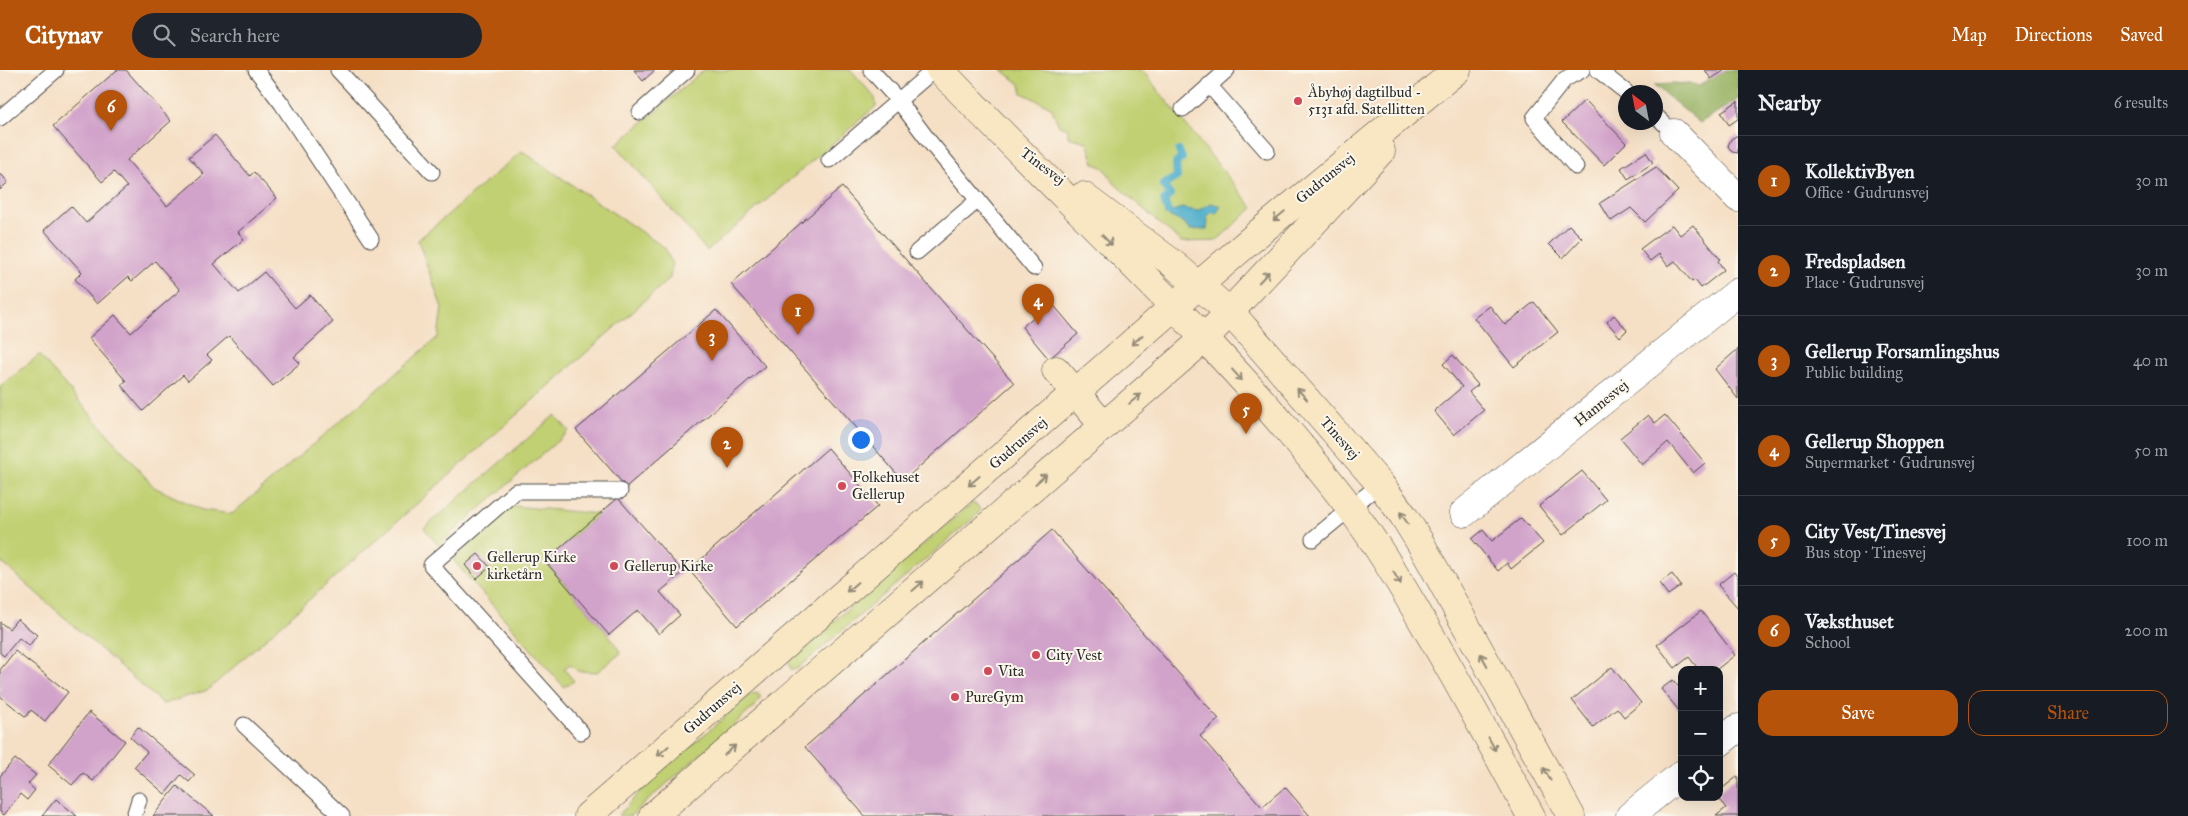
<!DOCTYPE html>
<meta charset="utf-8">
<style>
body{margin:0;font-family:"IM FELL Great Primer",serif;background:#20242c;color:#f1f3f6}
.controls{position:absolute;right:15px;bottom:15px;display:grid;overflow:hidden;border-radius:10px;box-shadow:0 5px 20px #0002}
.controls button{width:45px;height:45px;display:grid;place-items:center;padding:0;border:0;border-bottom:1px solid #363941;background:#171b24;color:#f1f3f6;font:25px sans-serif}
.compass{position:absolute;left:1618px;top:15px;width:45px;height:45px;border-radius:50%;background:#171b24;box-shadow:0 5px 20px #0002;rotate:328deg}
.you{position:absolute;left:860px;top:369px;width:18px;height:18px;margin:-12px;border:4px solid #fff;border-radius:50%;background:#1a73e8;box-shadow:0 0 0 8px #1a73e833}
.badge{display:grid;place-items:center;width:32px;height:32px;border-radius:50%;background:#b45309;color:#fff;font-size:16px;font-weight:700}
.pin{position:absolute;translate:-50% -41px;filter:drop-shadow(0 1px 2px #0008)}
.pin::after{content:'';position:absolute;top:26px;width:18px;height:15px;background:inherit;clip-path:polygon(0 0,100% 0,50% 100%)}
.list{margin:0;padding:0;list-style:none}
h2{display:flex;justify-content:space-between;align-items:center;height:65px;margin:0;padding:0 20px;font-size:21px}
h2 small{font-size:16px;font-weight:400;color:#9ea1a6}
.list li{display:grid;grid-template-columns:32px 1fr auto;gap:15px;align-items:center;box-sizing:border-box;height:90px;padding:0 20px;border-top:1px solid #363941}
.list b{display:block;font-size:19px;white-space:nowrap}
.list p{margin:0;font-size:16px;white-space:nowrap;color:#9ea1a6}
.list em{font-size:16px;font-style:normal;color:#9ea1a6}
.actions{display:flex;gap:10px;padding:15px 20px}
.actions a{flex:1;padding:11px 0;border:1px solid #b45309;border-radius:15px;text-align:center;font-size:18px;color:#b45309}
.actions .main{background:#b45309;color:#fff}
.icon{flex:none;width:28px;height:28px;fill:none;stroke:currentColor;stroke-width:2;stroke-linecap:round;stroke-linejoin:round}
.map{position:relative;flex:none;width:1738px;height:746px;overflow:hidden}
header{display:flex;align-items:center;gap:30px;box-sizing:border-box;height:70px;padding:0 25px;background:#b45309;color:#fff}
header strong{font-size:24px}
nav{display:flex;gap:28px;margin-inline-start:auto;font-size:18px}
.search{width:350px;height:45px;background:#20242c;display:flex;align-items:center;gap:12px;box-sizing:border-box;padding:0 18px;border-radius:28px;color:#9ea1a6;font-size:19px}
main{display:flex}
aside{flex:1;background:#171b24}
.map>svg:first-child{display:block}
.green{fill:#c1d072;stroke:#767e4e}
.forest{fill:#98b264;stroke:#626e48}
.water{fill:#4cadcb;stroke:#3c6c7b}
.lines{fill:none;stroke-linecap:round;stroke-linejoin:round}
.stream{stroke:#4cadcb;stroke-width:8}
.building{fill:#d1a2ca}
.lane-casing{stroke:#494642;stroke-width:17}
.street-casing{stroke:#494642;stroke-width:29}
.secondary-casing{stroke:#494642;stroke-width:29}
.lane{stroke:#fff;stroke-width:15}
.street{stroke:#fff;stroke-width:28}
.secondary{stroke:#f9e7c3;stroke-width:28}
.oneway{stroke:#928977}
.poi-dot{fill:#d1495b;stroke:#fbf7ec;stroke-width:2}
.labels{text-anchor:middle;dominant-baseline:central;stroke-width:4;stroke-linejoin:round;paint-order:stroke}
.poi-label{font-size:15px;fill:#2b2b2b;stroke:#fbf7ec;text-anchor:start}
.street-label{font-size:15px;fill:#2b2b2b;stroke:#fbf7ec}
</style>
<header>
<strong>Citynav</strong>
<div class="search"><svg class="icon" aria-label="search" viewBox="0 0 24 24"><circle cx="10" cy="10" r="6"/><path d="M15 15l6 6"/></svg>Search here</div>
<nav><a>Map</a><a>Directions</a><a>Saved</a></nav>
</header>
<main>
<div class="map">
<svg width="1738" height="746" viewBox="0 0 1738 746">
<rect width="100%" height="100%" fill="#fbf7ec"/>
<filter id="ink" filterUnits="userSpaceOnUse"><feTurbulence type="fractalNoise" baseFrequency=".02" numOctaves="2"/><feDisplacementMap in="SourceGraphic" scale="10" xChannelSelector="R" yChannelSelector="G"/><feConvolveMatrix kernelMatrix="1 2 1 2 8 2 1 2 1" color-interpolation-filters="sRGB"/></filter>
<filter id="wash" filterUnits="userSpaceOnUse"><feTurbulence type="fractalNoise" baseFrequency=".0096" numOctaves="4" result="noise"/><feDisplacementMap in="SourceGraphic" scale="20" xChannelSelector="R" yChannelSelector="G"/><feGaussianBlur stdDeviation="1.12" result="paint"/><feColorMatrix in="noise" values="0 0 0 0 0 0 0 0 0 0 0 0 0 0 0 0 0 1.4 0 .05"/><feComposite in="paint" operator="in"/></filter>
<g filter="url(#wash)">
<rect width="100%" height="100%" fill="#f5dfc5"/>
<g class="green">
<path d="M704 0H851L875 28 876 36 707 181 616 75Z"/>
<path d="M1002 0H1142L1253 138 1216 171 1181 172 1115 114 1105 99 1094 93 1087 72 1068 67V58L1059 56 1051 37 1022 23 1020 14Z"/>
<path d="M522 81 665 178 672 194 670 208 208 620 163 634 0 491V317L39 285 154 417 202 440 232 444 438 267 442 238 418 170Z"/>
<path d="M555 345 569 361 438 475 424 458Z"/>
<path d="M972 433 977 435 980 440 976 446 797 599H791L789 593 792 587Z"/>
<path d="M513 436 599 444 545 491 609 565 621 583 597 602 577 601 570 594 564 599 574 611 564 617 453 490Z"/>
<path d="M752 623 759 624 761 628 754 637 630 746H618L643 718Z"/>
</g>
<path class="forest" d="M1724 0H1738V29L1700 53 1654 15 1689 13 1699 16Z"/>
<path class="water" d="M1211 133 1221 136 1216 144 1212 142 1207 147 1208 151 1207 159 1190 160 1184 153 1164 144 1182 138 1197 141Z"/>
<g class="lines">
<path class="stream" d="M1168 142 1164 131 1170 125 1163 115 1177 107 1176 93 1182 88 1179 81"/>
</g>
<g id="blocks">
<g class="building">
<path d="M117 0H126L171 51 127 90 167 136 204 104 189 87 215 65 250 106 254 102 277 128 238 162 244 169 214 194 239 223 264 202 295 238 310 225 333 252 294 287 300 293 273 316 229 266 207 285 212 290 188 311 183 305 143 341 121 315 126 311 89 268 115 245 131 263 180 220 155 191 132 211 128 207 97 234 75 209 82 202 44 160 71 136 86 153 127 117 114 102 102 112 53 56Z"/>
<path d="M634 0H655L643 11Z"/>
<path d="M1705 0H1725L1711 9Z"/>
<path d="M1585 30 1626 73 1604 95 1562 52Z"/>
<path d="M1738 31V49L1729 55 1721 42Z"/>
<path d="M1738 65V83L1732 82 1728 76 1731 69Z"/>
<path d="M1646 82 1653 93 1628 109 1621 98Z"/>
<path d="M1656 97 1678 121 1645 152 1631 138 1611 151 1600 133Z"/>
<path d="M0 103 8 112 0 120Z"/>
<path d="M842 117 1014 313 903 411 731 214Z"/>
<path d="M1569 155 1582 168 1563 188 1549 174Z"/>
<path d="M1672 155 1680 165 1693 155 1720 189 1718 191 1724 200 1701 218 1695 210 1692 212 1675 191 1668 196 1659 184 1650 191 1640 179Z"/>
<path d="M1051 232 1078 264 1049 289 1022 257Z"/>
<path d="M1534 232 1558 262 1514 297 1474 248 1490 236 1505 255Z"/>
<path d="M716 240 765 296 626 417 576 360Z"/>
<path d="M1614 245 1627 260 1620 267 1607 252Z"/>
<path d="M1738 279V329L1715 299Z"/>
<path d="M1453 285 1478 315 1469 322 1484 340 1454 365 1434 341 1462 317 1443 294Z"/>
<path d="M1648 345 1655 353 1665 345 1705 393 1693 403 1668 372 1642 395 1620 368Z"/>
<path d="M828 378 878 436 737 556 689 500Z"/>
<path d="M1582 401 1606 430 1563 465 1539 436Z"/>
<path d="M618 428 683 502 660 522 680 545 659 564 638 540 609 565 545 491Z"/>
<path d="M1521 448 1543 473 1511 499 1507 493 1498 501 1472 469 1483 460 1492 471Z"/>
<path d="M1052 460 1219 649 1200 666 1262 737 1285 717 1310 746H865L805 677Z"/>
<path d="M478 484 490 497 476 509 465 495Z"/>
<path d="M1734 502 1738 507V538L1718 515Z"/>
<path d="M1672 504 1681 516 1668 525 1659 513Z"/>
<path d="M1701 541 1735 585 1716 600H1699L1689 587 1675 598 1657 575Z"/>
<path d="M17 549 37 565 29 576 19 568 4 586 0 583V552L9 559Z"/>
<path d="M15 581 68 622 45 651 31 640 26 647 0 626V600Z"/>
<path d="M1612 597 1641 633 1624 647 1617 638 1593 657 1572 630Z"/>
<path d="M1673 610 1682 621V644L1661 619Z"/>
<path d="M89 642 125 671 93 711 83 703 72 715 48 695Z"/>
<path d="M138 657 195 705 189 712 181 705 165 724 134 697 147 682 130 667Z"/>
<path d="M15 689 36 705 28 714 35 720 27 730 20 724 4 745 0 742V706Z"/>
<path d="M1738 706V746H1716L1726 738 1717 727H1719V721Z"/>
<path d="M177 716 214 746H153Z"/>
<path d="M56 729 77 746H42Z"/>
</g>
</g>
</g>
<g filter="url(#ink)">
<use href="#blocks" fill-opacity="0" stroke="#494642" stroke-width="1"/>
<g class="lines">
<defs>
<g id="lane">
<path d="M256 0 282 34 371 169"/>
<path d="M338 0 432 102"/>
<path d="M871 0 898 30 929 71 1034 198"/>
<path d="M1598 0 1626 22"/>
<path d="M1209 15 1267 81"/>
<path d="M1183 39 1227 0"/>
<path d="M640 42 687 0"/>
<path d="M1656 46 1674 63"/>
<path d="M0 48 56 0"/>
<path d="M829 90 934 0"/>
<path d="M1576 97 1534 48 1565 9 1582 0"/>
<path d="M917 182 978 130"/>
<path d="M1313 469 1380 414"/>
<path d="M244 655 342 746"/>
<path d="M581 662 431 495 516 421H620"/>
<path d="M134 746 139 730"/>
</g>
<g id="street">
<path d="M1674 63 1738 128"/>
<path d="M1464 443 1738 222"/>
<path d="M1719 673 1738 658"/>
<path d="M1630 746 1682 704"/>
</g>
<g id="secondary">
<path d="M940 0C1078 145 1230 279 1351 439 1380 478 1404 519 1428 561 1464 622 1497 684 1531 746"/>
<path d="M1083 126 1171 192 1231 243 1380 414 1403 445 1421 474 1571 746"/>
<path d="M1056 300 1104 356"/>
<path d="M588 746 1261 161 1457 0"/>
<path d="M653 746 1204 269 1381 81"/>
</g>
</defs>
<use href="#lane" class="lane-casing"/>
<use href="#street" class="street-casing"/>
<use href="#secondary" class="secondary-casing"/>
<use href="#lane" class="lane"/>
<use href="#street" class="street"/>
<use href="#secondary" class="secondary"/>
</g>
<defs><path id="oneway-shaft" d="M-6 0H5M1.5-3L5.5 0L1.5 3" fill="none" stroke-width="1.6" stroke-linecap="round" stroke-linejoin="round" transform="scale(1.25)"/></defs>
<g class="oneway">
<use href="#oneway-shaft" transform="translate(1279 146) rotate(141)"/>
<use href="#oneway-shaft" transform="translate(1107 170) rotate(45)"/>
<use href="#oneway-shaft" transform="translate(1264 207) rotate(-47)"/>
<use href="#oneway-shaft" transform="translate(1137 270) rotate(139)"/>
<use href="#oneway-shaft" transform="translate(1237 305) rotate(48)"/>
<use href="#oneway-shaft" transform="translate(1302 324) rotate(-131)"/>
<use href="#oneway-shaft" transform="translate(1135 329) rotate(-40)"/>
<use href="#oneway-shaft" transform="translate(1041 409) rotate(-41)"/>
<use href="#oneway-shaft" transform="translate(974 411) rotate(139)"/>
<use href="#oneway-shaft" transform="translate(1404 448) rotate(-123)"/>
<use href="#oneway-shaft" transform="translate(1397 508) rotate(60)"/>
<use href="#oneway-shaft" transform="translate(918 516) rotate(-41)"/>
<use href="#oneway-shaft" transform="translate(852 517) rotate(139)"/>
<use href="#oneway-shaft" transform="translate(1484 590) rotate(-119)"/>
<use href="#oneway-shaft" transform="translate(1492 674) rotate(62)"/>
<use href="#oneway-shaft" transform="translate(730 680) rotate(-41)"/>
<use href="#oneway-shaft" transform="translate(663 681) rotate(139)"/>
<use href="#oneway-shaft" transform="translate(1547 704) rotate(-119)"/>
</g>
</g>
<g class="poi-dot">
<circle cx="1298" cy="31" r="5"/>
<circle cx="842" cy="416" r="5"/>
<circle cx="477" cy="496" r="5"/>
<circle cx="614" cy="496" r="5"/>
<circle cx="1036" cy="585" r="5"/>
<circle cx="988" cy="601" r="5"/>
<circle cx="955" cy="627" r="5"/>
</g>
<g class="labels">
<g class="poi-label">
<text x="1308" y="22">Åbyhøj dagtilbud -<tspan x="1308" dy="17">5131 afd. Satellitten</tspan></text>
<text x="852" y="407">Folkehuset<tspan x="852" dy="17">Gellerup</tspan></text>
<text x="487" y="487">Gellerup Kirke<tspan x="487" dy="17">kirketårn</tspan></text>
<text x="624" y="496">Gellerup Kirke</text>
<text x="1046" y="585">City Vest</text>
<text x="998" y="601">Vita</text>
<text x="965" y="627">PureGym</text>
</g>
<g class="street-label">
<text transform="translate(1043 96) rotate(37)">Tinesvej</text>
<text transform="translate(1325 108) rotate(-39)">Gudrunsvej</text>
<text transform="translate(1601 333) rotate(-39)">Hannesvej</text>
<text transform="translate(1340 368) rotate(49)">Tinesvej</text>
<text transform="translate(1018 373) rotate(-41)">Gudrunsvej</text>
<text transform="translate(712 638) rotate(-41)">Gudrunsvej</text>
</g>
</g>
</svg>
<div class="controls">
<button>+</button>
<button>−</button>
<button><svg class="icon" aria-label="locate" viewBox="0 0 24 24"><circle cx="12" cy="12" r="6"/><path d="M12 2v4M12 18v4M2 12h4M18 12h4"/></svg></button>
</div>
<svg class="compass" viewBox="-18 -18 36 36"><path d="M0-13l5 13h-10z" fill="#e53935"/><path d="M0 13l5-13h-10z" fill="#9ea1a6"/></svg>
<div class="you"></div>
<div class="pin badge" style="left:798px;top:265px">1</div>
<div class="pin badge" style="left:727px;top:398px">2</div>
<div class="pin badge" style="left:712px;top:291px">3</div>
<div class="pin badge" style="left:1038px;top:255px">4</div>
<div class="pin badge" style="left:1246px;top:364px">5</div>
<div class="pin badge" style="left:111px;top:61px">6</div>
</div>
<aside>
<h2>Nearby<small>6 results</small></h2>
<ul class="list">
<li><span class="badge">1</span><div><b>KollektivByen</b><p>Office · Gudrunsvej</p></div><em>30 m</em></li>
<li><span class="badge">2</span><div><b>Fredspladsen</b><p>Place · Gudrunsvej</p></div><em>30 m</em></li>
<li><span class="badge">3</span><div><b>Gellerup Forsamlingshus</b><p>Public building</p></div><em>40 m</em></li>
<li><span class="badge">4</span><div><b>Gellerup Shoppen</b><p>Supermarket · Gudrunsvej</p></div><em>50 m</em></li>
<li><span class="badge">5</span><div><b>City Vest/Tinesvej</b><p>Bus stop · Tinesvej</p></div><em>100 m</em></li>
<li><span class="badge">6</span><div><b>Væksthuset</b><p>School</p></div><em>200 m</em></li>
</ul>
<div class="actions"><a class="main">Save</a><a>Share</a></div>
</aside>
</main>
